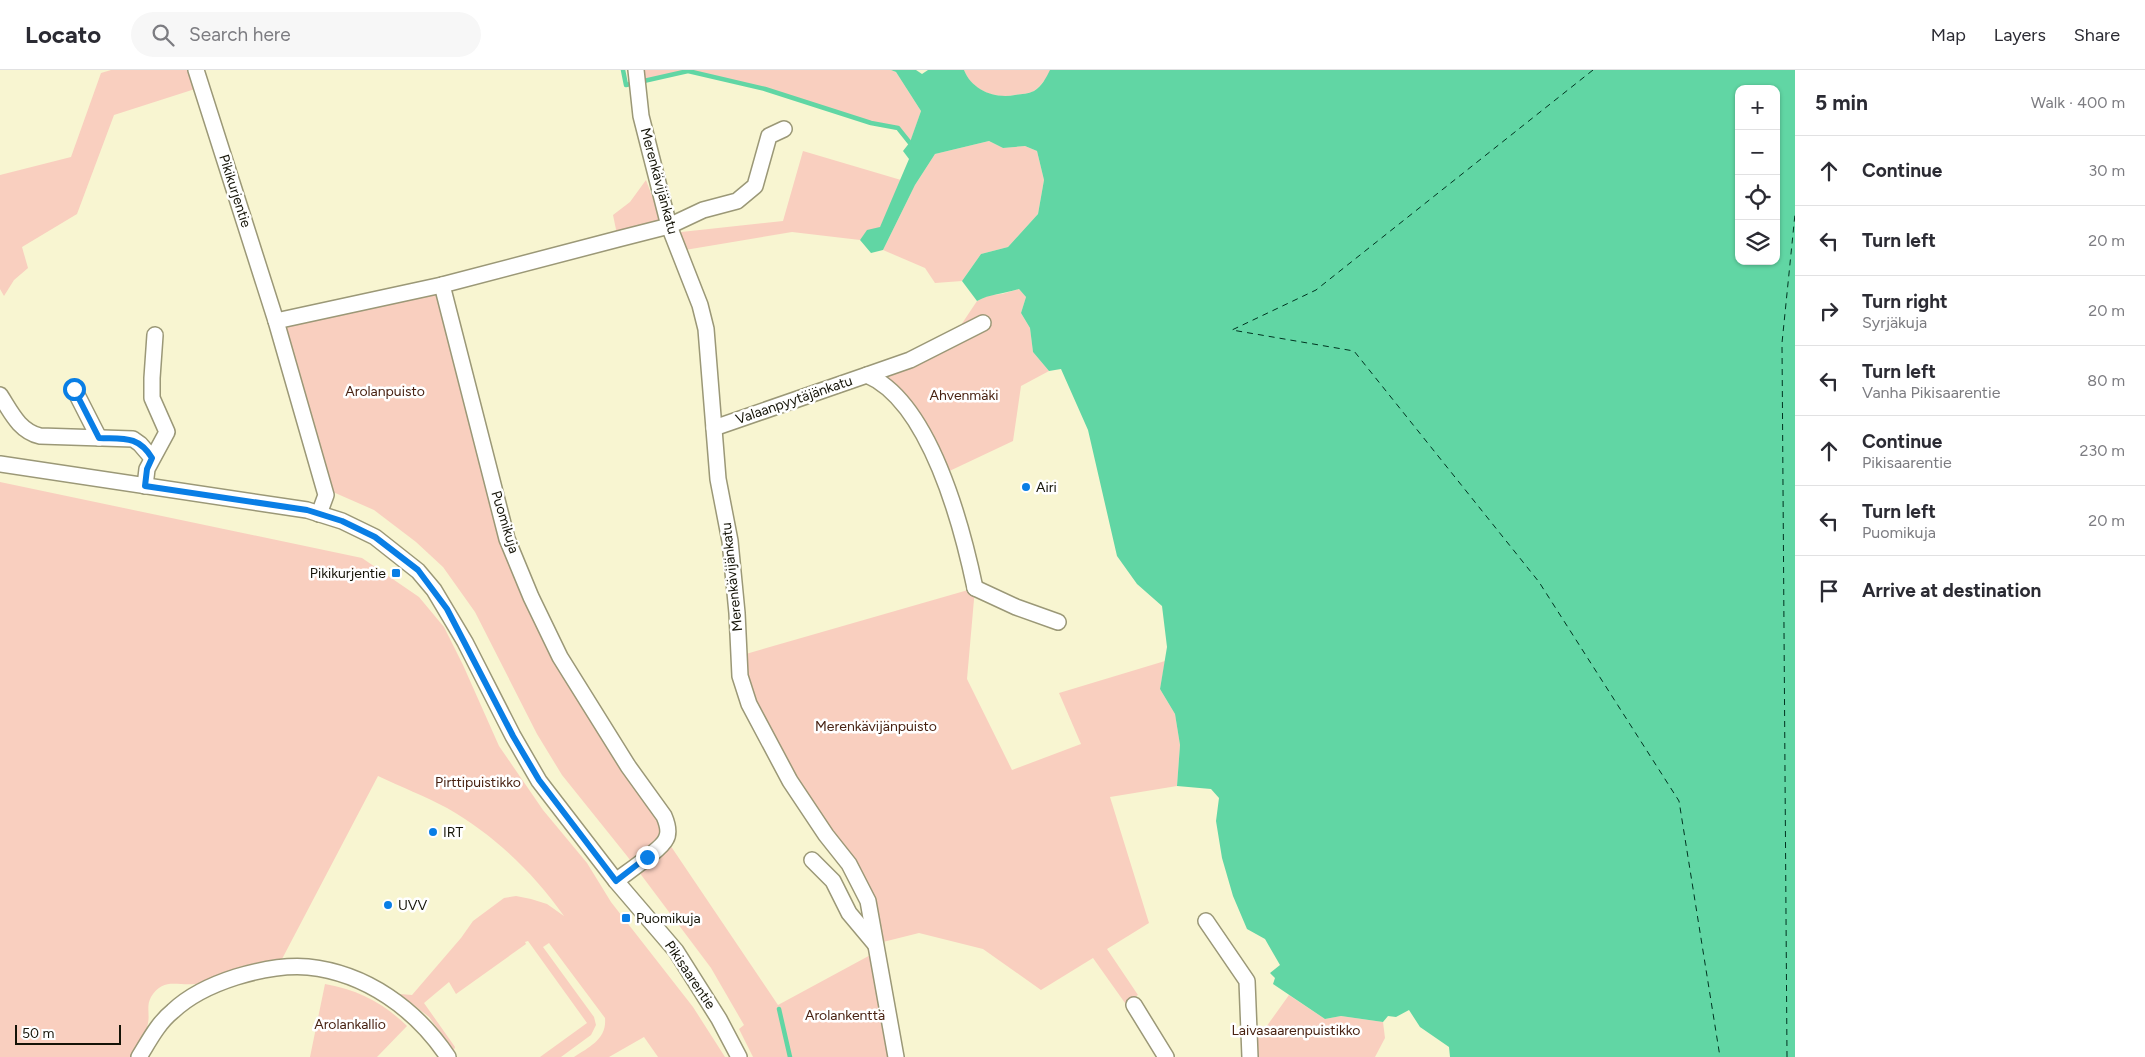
<!DOCTYPE html>
<meta charset="utf-8">
<style>
body{margin:0;font-family:Figtree,sans-serif;background:#f7f7f7;color:#2b2b33}
.controls{position:absolute;right:15px;top:15px;display:grid;overflow:hidden;border-radius:10px;box-shadow:0 1px 4px #0004}
.controls button{width:45px;height:45px;display:grid;place-items:center;padding:0;border:0;border-bottom:1px solid #e1e1e2;background:#fff;color:#2b2b33;font:25px sans-serif}
.scale{position:absolute;left:15px;bottom:12px;width:106px;box-sizing:border-box;padding-left:5px;border:2px solid #141307;border-top:0;font-size:14px;line-height:18px;white-space:nowrap;color:#141307;-webkit-text-stroke:4px #fff;paint-order:stroke}
.stop{position:absolute;width:15px;height:15px;margin:-11px;border:4px solid #097ee5;border-radius:50%;background:#fff}
.stop.end{background:#097ee5;border-color:#fff;box-shadow:0 1px 5px #0008}
.list{margin:0;padding:0;list-style:none}
h2{display:flex;justify-content:space-between;align-items:center;height:65px;margin:0;padding:0 20px;font-size:21px}
h2 small{font-size:16px;font-weight:400;color:#7c7c81}
.list li{display:grid;grid-template-columns:32px 1fr auto;gap:15px;align-items:center;box-sizing:border-box;height:70px;padding:0 20px;border-top:1px solid #e1e1e2}
.list b{display:block;font-size:19px;white-space:nowrap}
.list p{margin:0;font-size:16px;white-space:nowrap;color:#7c7c81}
.list em{font-size:16px;font-style:normal;color:#7c7c81}
.icon{flex:none;width:28px;height:28px;fill:none;stroke:currentColor;stroke-width:2;stroke-linecap:round;stroke-linejoin:round}
.map{position:relative;flex:none;width:1795px;height:987px;overflow:hidden}
header{display:flex;align-items:center;gap:30px;box-sizing:border-box;height:70px;padding:0 25px;background:#fff;border-bottom:1px solid #e1e1e2}
header strong{font-size:24px}
nav{display:flex;gap:28px;margin-inline-start:auto;font-size:18px}
.search{width:350px;height:45px;background:#f7f7f7;display:flex;align-items:center;gap:12px;box-sizing:border-box;padding:0 18px;border-radius:28px;color:#7c7c81;font-size:19px}
main{display:flex}
aside{flex:1;background:#fff}
.map>svg:first-child{display:block}
.green{fill:#f9cfbf}
.water{fill:#61d6a4;fill-rule:evenodd}
.lines{fill:none;stroke-linecap:round;stroke-linejoin:round}
.stream{stroke:#61d6a4;stroke-width:4.5}
.ferry{stroke:#003320;stroke-width:1;stroke-dasharray:6 5;stroke-linecap:butt}
.minor-casing{stroke:#9b9877;stroke-width:18}
.minor{stroke:#fff;stroke-width:15}
.route{stroke:#097ee5;stroke-width:6}
.poi-dot{fill:#097ee5;stroke:#fff;stroke-width:2}
.labels{text-anchor:middle;dominant-baseline:central;stroke-width:5;stroke-linejoin:round;paint-order:stroke}
.street-label{font-size:14px;fill:#141307;stroke:#fff}
.park-label{font-size:14px;fill:#482212;stroke:#fff}
.poi-label{font-size:14px;fill:#141307;stroke:#fff;text-anchor:start}
</style>
<header>
<strong>Locato</strong>
<div class="search"><svg class="icon" aria-label="search" viewBox="0 0 24 24"><circle cx="10" cy="10" r="6"/><path d="M15 15l6 6"/></svg>Search here</div>
<nav><a>Map</a><a>Layers</a><a>Share</a></nav>
</header>
<main>
<div class="map">
<svg width="1795" height="987" viewBox="0 0 1795 987">
<rect width="100%" height="100%" fill="#f8f5d1"/>
<g class="green">
<path d="M111 0H188L195 19 114 45 77 144 22 177 28 198 14 210 4 226 0 219V105L71 87 101 3Z"/>
<path d="M636 0H891L896 2 921 41 910 73 897 58 871 53 765 19 688 1 637 12Z"/>
<path d="M964 0H1052C1047 7 1042 15 1034 21 1029 24 1022 24 1015 25 995 29 972 21 964 0Z"/>
<path d="M989 71 1003 78 1025 76 1037 81 1044 110 1038 144 1008 177 981 184 962 211 935 213 925 198 883 180 915 115 935 84Z"/>
<path d="M803 81 901 110 880 158 867 161 860 170 792 162 679 181 672 163 783 151Z"/>
<path d="M646 110 661 150 630 166 618 169 613 145 630 132Z"/>
<path d="M1019 219 1026 227 1021 243 1030 258 1033 282 1049 301 1021 316 1013 371 941 405 918 355 874 308 951 270 977 231 989 225 1002 224Z"/>
<path d="M439 223 504 472 652 736 666 769 778 935 876 882 896 987H753L739 959 744 955 711 898 627 786 562 705 537 664 475 542 443 497 416 472 374 440 333 422 286 271C286 264 285 258 291 253Z"/>
<path d="M0 412 362 488 419 527 444 557 463 595 499 676 543 740 587 793 611 832 693 937 725 987H658L644 967 609 987H574C589 977 607 969 605 948L549 873 543 877 594 947 596 955 591 965 561 987H540L587 953 528 871 525 872 526 874 456 924 449 912 424 933 455 977 454 980 429 947 400 924 412 925 461 868 473 851 504 828 516 826 531 829 547 834 564 846C533 802 494 765 447 738 425 726 401 717 378 706L282 889C264 891 247 894 230 900 222 903 200 914 195 914 177 916 163 907 151 927 146 936 150 944 148 953 146 966 138 976 131 987H0Z"/>
<path d="M975 518 967 609 1012 700 1081 674 1059 623 1165 591 1160 619 1175 644 1180 675 1177 716 1110 727 1149 853 1107 879 1138 925 1125 933 1093 888 1041 920 983 879 919 863 875 874 868 831 769 674 739 586Z"/>
<path d="M325 914C359 920 383 933 407 956L377 987H310Z"/>
<path d="M1289 925 1325 949 1341 946 1383 952 1385 968 1375 987H1253V964L1264 960Z"/>
</g>
<path class="water" d="M891 0H916L922 4 928 0H964C972 20 994 29 1015 25 1021 24 1028 24 1034 21 1042 16 1046 8 1050 0H1795V987H1450L1449 977 1420 957 1409 940 1396 947 1388 946 1383 952 1341 946 1325 949 1273 914 1275 908 1270 903 1280 895 1265 869 1247 859 1233 826 1222 788 1216 751 1219 728 1211 719 1177 716 1180 675 1175 644 1160 619 1167 577 1162 536 1137 514 1117 486 1088 360 1061 299 1049 301 1033 282 1030 258 1021 243 1026 227 1019 219C1004 224 990 224 977 231L962 211 981 184 1008 177 1038 144 1044 110 1037 81 1025 76 1003 78 989 71 935 84 915 115 883 180 871 183 860 170 867 160 880 157 909 89 903 81 910 72 921 41 896 2ZM1739 19H1776V191H1739Z"/>
<g class="lines">
<g class="stream">
<path d="M623 0 626 15 688 1 765 19 871 53 898 58 910 73"/>
<path d="M779 939 790 987"/>
</g>
<g class="ferry">
<path d="M1593 0 1316 220 1232 260 1354 281 1539 512 1679 731 1720 987"/>
<path d="M1787 987 1782 273 1795 144"/>
</g>
<defs>
<g id="minor">
<path d="M196 0 276 251 326 425 319 444"/>
<path d="M636 0 641 46 669 156 700 235 706 259 718 409 730 471 737 543 740 606 749 634 790 711 826 765 849 794 868 831 896 987"/>
<path d="M442 215 507 469 531 527 560 587 628 696 664 746C667 753 670 762 666 769 662 779 626 803 616 811"/>
<path d="M276 251 442 215 618 169 669 156 703 140 737 131 755 116 769 66 784 59"/>
<path d="M867 305 910 290 983 253"/>
<path d="M74 319 99 368"/>
<path d="M0 325C11 342 19 361 40 366L133 369 140 374 152 388"/>
<path d="M714 358 867 305C930 332 962 456 975 518"/>
<path d="M0 394 307 440 342 451 375 467 418 501 434 520 465 572 513 666 539 711 616 811 676 881 719 949 739 987"/>
<path d="M145 416 147 399 167 362 152 328V308L155 265"/>
<path d="M975 518 1016 537 1058 552"/>
<path d="M812 790 833 811 849 843 875 874"/>
<path d="M1206 851 1247 911 1250 987"/>
<path d="M1134 935 1166 987"/>
<path d="M139 987C149 971 158 953 173 941 190 925 214 914 236 907 259 900 284 895 308 897 366 903 416 939 448 987"/>
</g>
</defs>
<use href="#minor" class="minor-casing"/>
<use href="#minor" class="minor"/>
</g>
<g class="lines">
<path class="route" d="M74 319 99 368C123 369 138 365 152 388L147 399 145 416 307 440 342 451 375 467 418 500 447 539 513 666 539 710 616 811 647 787"/>
</g>
<g class="poi-dot">
<circle cx="1026" cy="417" r="5"/>
<rect x="391" y="498" width="10" height="10" rx="2.5"/>
<circle cx="433" cy="762" r="5"/>
<circle cx="388" cy="835" r="5"/>
<rect x="621" y="843" width="10" height="10" rx="2.5"/>
</g>
<g class="labels">
<g class="street-label">
<text transform="translate(659 111) rotate(75)">Merenkävijänkatu</text>
<text transform="translate(235 121) rotate(72)">Pikikurjentie</text>
<text transform="translate(794 330) rotate(-19)">Valaanpyytäjänkatu</text>
<text transform="translate(505 452) rotate(73)">Puomikuja</text>
<text transform="translate(732 507) rotate(-96)">Merenkävijänkatu</text>
<text transform="translate(690 905) rotate(56)">Pikisaarentie</text>
</g>
<g class="park-label">
<text x="385" y="321">Arolanpuisto</text>
<text x="964" y="325">Ahvenmäki</text>
<text x="876" y="656">Merenkävijänpuisto</text>
<text x="478" y="712">Pirttipuistikko</text>
<text x="845" y="945">Arolankenttä</text>
<text x="350" y="954">Arolankallio</text>
<text x="1296" y="960">Laivasaarenpuistikko</text>
</g>
<g class="poi-label">
<text x="1036" y="417">Airi</text>
<text x="386" y="503" text-anchor="end">Pikikurjentie</text>
<text x="443" y="762">IRT</text>
<text x="398" y="835">UVV</text>
<text x="636" y="848">Puomikuja</text>
</g>
</g>
</svg>
<div class="controls">
<button>+</button>
<button>−</button>
<button><svg class="icon" aria-label="locate" viewBox="0 0 24 24"><circle cx="12" cy="12" r="6"/><path d="M12 2v4M12 18v4M2 12h4M18 12h4"/></svg></button>
<button><svg class="icon" aria-label="layers" viewBox="0 0 24 24"><path d="M12 4l9 5-9 5-9-5zM3 14l9 5 9-5"/></svg></button>
</div>
<div class="scale">50 m</div>
<div class="stop" style="left:74px;top:319px"></div>
<div class="stop end" style="left:647px;top:787px"></div>
</div>
<aside>
<h2>5 min<small>Walk · 400 m</small></h2>
<ul class="list">
<li><svg class="icon" aria-label="ahead" viewBox="0 0 24 24"><path d="M12 20V5M6 11l6-6 6 6"/></svg><div><b>Continue</b></div><em>30 m</em></li>
<li><svg class="icon" aria-label="left" viewBox="0 0 24 24"><path d="M17 20v-9H6M10 6l-5 5 5 5"/></svg><div><b>Turn left</b></div><em>20 m</em></li>
<li><svg class="icon" aria-label="right" viewBox="0 0 24 24"><path d="M7 20v-9h11M14 6l5 5-5 5"/></svg><div><b>Turn right</b><p>Syrjäkuja</p></div><em>20 m</em></li>
<li><svg class="icon" aria-label="left" viewBox="0 0 24 24"><path d="M17 20v-9H6M10 6l-5 5 5 5"/></svg><div><b>Turn left</b><p>Vanha Pikisaarentie</p></div><em>80 m</em></li>
<li><svg class="icon" aria-label="ahead" viewBox="0 0 24 24"><path d="M12 20V5M6 11l6-6 6 6"/></svg><div><b>Continue</b><p>Pikisaarentie</p></div><em>230 m</em></li>
<li><svg class="icon" aria-label="left" viewBox="0 0 24 24"><path d="M17 20v-9H6M10 6l-5 5 5 5"/></svg><div><b>Turn left</b><p>Puomikuja</p></div><em>20 m</em></li>
<li><svg class="icon" aria-label="arrive" viewBox="0 0 24 24"><path d="M6 21V4h12l-3 4 3 4H6"/></svg><div><b>Arrive at destination</b></div></li>
</ul>
</aside>
</main>
